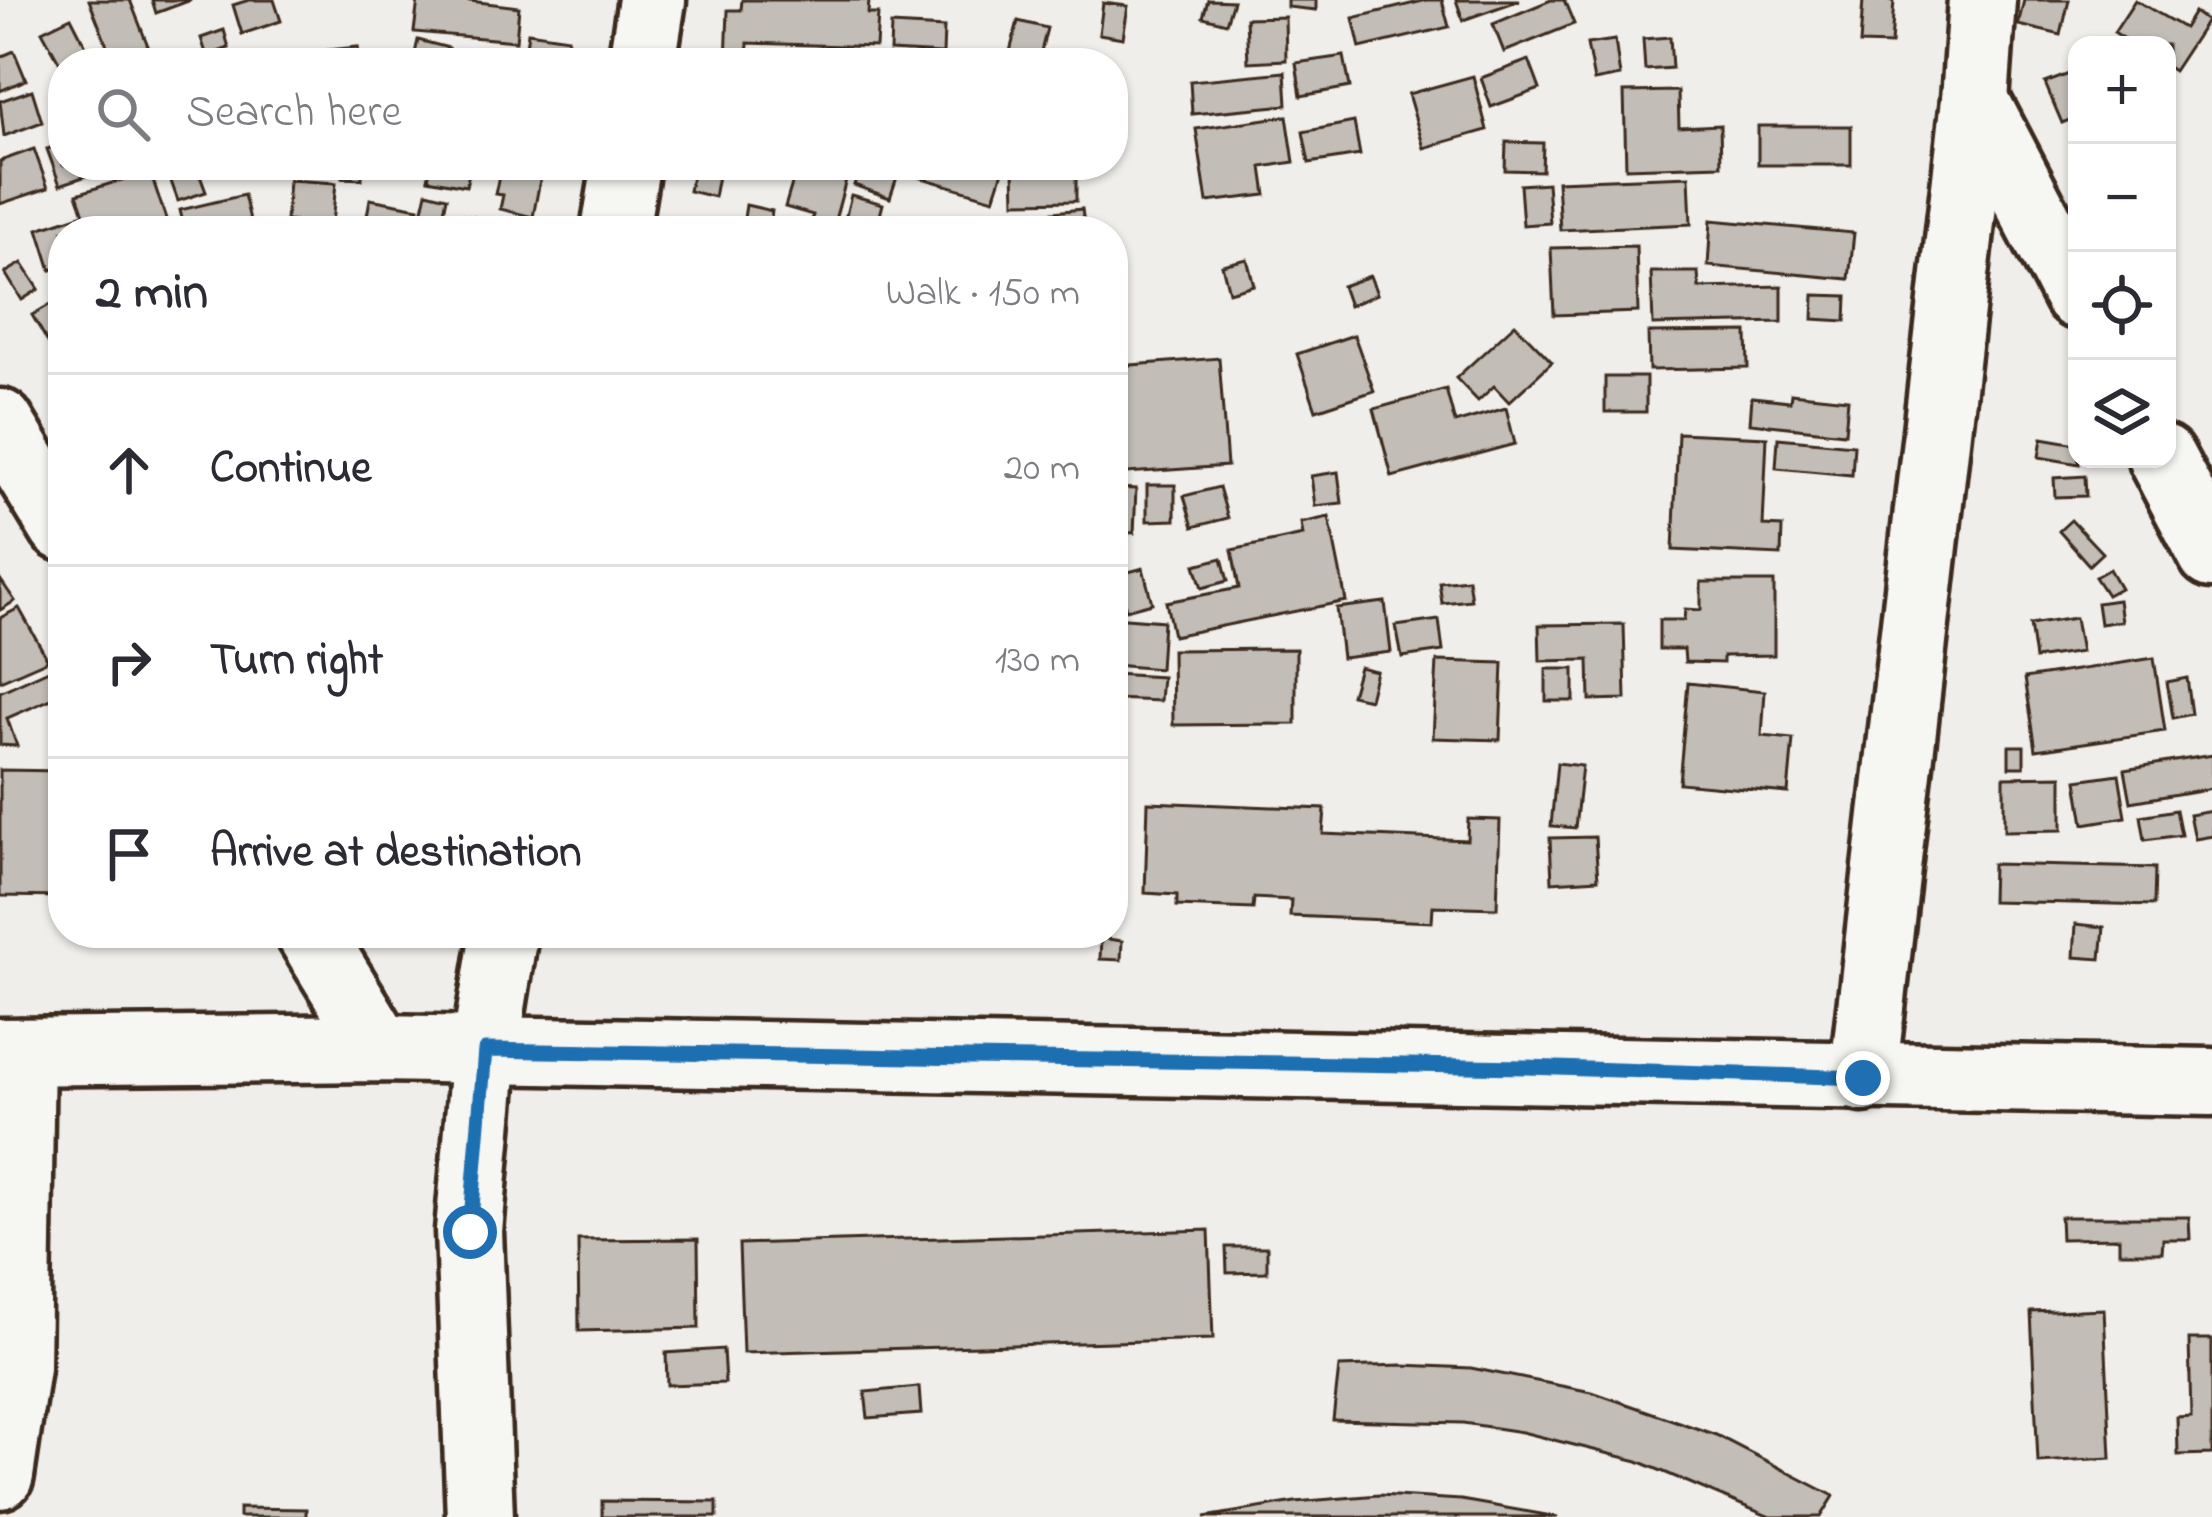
<!DOCTYPE html>
<meta charset="utf-8">
<style>
body{margin:0;font-family:"Indie Flower",sans-serif;background:#f2f2f3;color:#2b2b33}
.controls{position:absolute;right:36px;top:36px;display:grid;overflow:hidden;border-radius:24px;box-shadow:0 3px 9px #0004}
.controls button{width:108px;height:108px;display:grid;place-items:center;padding:0;border:0;border-bottom:3px solid #e1e1e2;background:#fff;color:#2b2b33;font:60px sans-serif}
.stop{position:absolute;width:36px;height:36px;margin:-27px;border:9px solid #1f6fb2;border-radius:50%;background:#fff}
.stop.end{background:#1f6fb2;border-color:#fff;box-shadow:0 3px 12px #0008}
.list{margin:0;padding:0;list-style:none}
h2{display:flex;justify-content:space-between;align-items:center;height:156px;margin:0;padding:0 48px;font-size:51px}
h2 small{font-size:39px;font-weight:400;color:#7c7c81}
.list li{display:grid;grid-template-columns:78px 1fr auto;gap:36px;align-items:center;box-sizing:border-box;height:192px;padding:0 48px;border-top:3px solid #e1e1e2}
.list b{display:block;font-size:45px;white-space:nowrap}
.list em{font-size:39px;font-style:normal;color:#7c7c81}
.icon{flex:none;width:66px;height:66px;fill:none;stroke:currentColor;stroke-width:2;stroke-linecap:round;stroke-linejoin:round}
.map{position:relative;flex:none;width:2212px;height:1517px;overflow:hidden}
.search{position:absolute;background:#fff;box-shadow:0 3px 9px #0004;left:48px;top:48px;width:1080px;height:132px;display:flex;align-items:center;gap:30px;box-sizing:border-box;padding:0 42px;border-radius:48px;color:#7c7c81;font-size:45px}
.panel{position:absolute;background:#fff;box-shadow:0 3px 9px #0004;left:48px;top:216px;width:1080px;height:732px;border-radius:48px}
.map>svg:first-child{display:block}
.building{fill:#c2bdb7;stroke:#3b2a1e;stroke-width:3}
.lines{fill:none;stroke-linecap:round;stroke-linejoin:round}
.street-casing{stroke:#3b2a1e;stroke-width:75}
.street{stroke:#f6f6f2;stroke-width:66}
.route{stroke:#1f6fb2;stroke-width:15}
</style>
<div class="map">
<svg width="2212" height="1517" viewBox="0 0 2212 1517">
<rect width="100%" height="100%" fill="#efeeea"/>
<filter id="ink" filterUnits="userSpaceOnUse"><feTurbulence type="fractalNoise" baseFrequency=".00833" numOctaves="2"/><feDisplacementMap in="SourceGraphic" scale="24" xChannelSelector="R" yChannelSelector="G"/><feConvolveMatrix kernelMatrix="1 2 1 2 8 2 1 2 1" color-interpolation-filters="sRGB"/></filter>
<g filter="url(#ink)">
<g class="building">
<path d="M89 0H130L150 51 114 63Z"/>
<path d="M152 0H191L156 13Z"/>
<path d="M249 0H274L281 21 242 34 233 5Z"/>
<path d="M418 0H462L519 7 516 41 414 32Z"/>
<path d="M742 0H869L868 14H878L876 47 748 43 747 63H726L728 10H741Z"/>
<path d="M1208 0 1233 1 1226 23 1203 17Z"/>
<path d="M1287 0H1316V10L1287 7Z"/>
<path d="M1427 0H1442L1449 27 1360 48 1353 18Z"/>
<path d="M1456 0H1520L1463 20Z"/>
<path d="M1551 0H1564L1574 24 1504 52 1493 24Z"/>
<path d="M1863 0H1894L1891 45 1860 44Z"/>
<path d="M2024 0H2069L2061 35 2018 25Z"/>
<path d="M2135 0 2184 28 2194 12 2206 21 2173 71 2167 67V45H2134L2114 32Z"/>
<path d="M1103 3 1128 6 1123 38 1099 34Z"/>
<path d="M71 17 91 56 77 63H63V69L42 31Z"/>
<path d="M1285 17 1286 60 1248 62 1246 18Z"/>
<path d="M1018 21 1047 28 1038 63H1007Z"/>
<path d="M891 25 944 28 943 54 890 51Z"/>
<path d="M224 30 229 48 207 56 201 38Z"/>
<path d="M528 32 568 38 564 63H524Z"/>
<path d="M1670 37 1672 68 1645 70 1643 39Z"/>
<path d="M418 40 449 48 446 63H413Z"/>
<path d="M1615 40 1620 76 1594 81 1587 44Z"/>
<path d="M358 47 360 63H330L328 50Z"/>
<path d="M14 51 26 80 0 91V57Z"/>
<path d="M1344 56 1350 87 1301 96 1296 63Z"/>
<path d="M1529 60 1540 89 1491 107 1481 78Z"/>
<path d="M2077 71V117L2062 123 2045 83Z"/>
<path d="M1285 72 1287 105 1192 114 1190 81Z"/>
<path d="M1473 76 1487 130 1424 148 1408 94Z"/>
<path d="M32 90 42 122 4 136 0 101Z"/>
<path d="M1678 91 1679 127 1720 125 1721 165 1626 168 1624 92Z"/>
<path d="M1287 116 1294 162 1262 167 1266 195 1207 202 1196 129Z"/>
<path d="M1354 122 1360 155 1309 163 1303 132Z"/>
<rect x="1758" y="126" width="93" height="39"/>
<path d="M1506 142 1543 143 1542 171 1505 170Z"/>
<path d="M63 144V165H118L60 185 47 149Z"/>
<path d="M34 149 48 188 0 204V161Z"/>
<path d="M179 165H196L206 192 178 201 167 170Z"/>
<path d="M342 165H362V179L342 178Z"/>
<path d="M431 165H471L466 186 428 179Z"/>
<path d="M861 165H901L890 198 854 185Z"/>
<path d="M910 165H1005L994 199 908 174Z"/>
<path d="M694 166 719 171 714 197 689 191Z"/>
<path d="M797 167 846 180 832 231H809L813 215 785 207Z"/>
<path d="M501 168 541 175 533 217 500 209 503 195 495 194Z"/>
<path d="M1076 169V201L1015 202 1014 170Z"/>
<path d="M150 171 170 231H63V266L51 270 38 229 84 214 77 194Z"/>
<path d="M1689 176 1691 224 1560 230 1557 181Z"/>
<path d="M289 180 336 183 332 224 286 221Z"/>
<path d="M1547 183 1550 223 1523 225 1520 185Z"/>
<path d="M427 192 447 197 440 231H418Z"/>
<path d="M244 195 252 228 185 231 180 210Z"/>
<path d="M851 195 883 204 876 231H842Z"/>
<path d="M370 199 419 208 414 231 365 227Z"/>
<path d="M746 205 772 211 769 231H742Z"/>
<path d="M1082 209 1085 231H1056L1053 212Z"/>
<path d="M456 214 531 227V231H453Z"/>
<path d="M1711 220 1854 233 1849 279 1708 266Z"/>
<path d="M1636 246 1638 312 1554 315 1551 248Z"/>
<path d="M1247 259 1254 285 1229 292 1222 265Z"/>
<path d="M22 263 39 289 22 300 5 273Z"/>
<path d="M1651 272H1698L1699 288 1782 286V322L1653 325Z"/>
<path d="M1370 276 1377 294 1349 306 1342 286Z"/>
<path d="M1814 295 1847 296 1846 321 1813 319Z"/>
<path d="M63 297V368L32 315Z"/>
<path d="M1515 324 1552 362 1509 402 1494 386 1478 401 1456 378Z"/>
<path d="M1747 332 1748 368 1649 370 1648 333Z"/>
<path d="M1354 335 1374 391 1316 410 1297 354Z"/>
<path d="M1219 358 1227 466 1113 474V400H1121L1119 366Z"/>
<rect x="1605" y="377" width="41" height="35"/>
<path d="M1446 389 1455 423 1506 408 1515 444 1392 477 1374 409Z"/>
<path d="M1791 393 1848 399 1845 433 1750 423 1752 397 1790 401Z"/>
<path d="M1678 433 1767 437 1763 526 1782 527 1781 555 1673 550Z"/>
<path d="M1778 438 1854 445 1852 475 1776 468Z"/>
<path d="M2042 438 2077 444 2079 464 2039 457Z"/>
<path d="M1338 472 1342 503 1315 506 1311 476Z"/>
<path d="M2085 476 2086 496 2055 497 2054 478Z"/>
<path d="M1147 485H1175V520L1147 521Z"/>
<path d="M1219 487 1228 518 1193 527 1184 496Z"/>
<path d="M1113 488 1136 489 1134 533 1113 532Z"/>
<path d="M1329 517 1346 601 1173 636 1166 602 1239 588 1232 550 1303 535 1301 523Z"/>
<path d="M2071 520 2102 553 2089 565 2059 531Z"/>
<path d="M1222 558 1228 581 1202 588 1195 565Z"/>
<path d="M1143 568 1152 603 1126 610 1117 575Z"/>
<path d="M2109 569 2120 588 2107 595 2095 577Z"/>
<path d="M0 579 15 601 0 610Z"/>
<path d="M1468 579 1471 600 1442 603 1439 582Z"/>
<path d="M1701 582H1774V655L1723 656V663L1685 662 1684 649H1659V620H1684L1685 609 1701 610Z"/>
<path d="M2118 600 2121 621 2100 624 2097 603Z"/>
<path d="M1385 602 1391 652 1342 658 1336 608Z"/>
<path d="M19 608 48 660 0 681V618Z"/>
<path d="M1113 617 1163 621 1160 669 1113 665Z"/>
<path d="M2075 618 2081 652 2035 659 2030 625Z"/>
<path d="M1439 620 1443 651 1402 657 1396 626Z"/>
<path d="M1624 624 1626 699 1590 700 1589 660 1540 661 1539 625Z"/>
<path d="M1296 649V724L1173 725 1172 650Z"/>
<path d="M2154 658 2165 731 2036 750 2025 678Z"/>
<path d="M1437 661 1503 663 1500 740 1433 738Z"/>
<path d="M55 667 63 694 7 718 17 746 0 745V692Z"/>
<path d="M1359 667 1376 671 1369 699 1351 695Z"/>
<rect x="1546" y="669" width="28" height="32"/>
<path d="M1113 674 1162 677 1160 701 1113 699Z"/>
<path d="M2187 678 2192 714 2173 718 2167 682Z"/>
<path d="M1688 683 1765 691 1762 736 1793 739 1788 793 1679 783Z"/>
<rect x="2009" y="746" width="15" height="21"/>
<path d="M2212 755V788L2131 802 2125 769Z"/>
<path d="M1557 763 1582 766 1575 828 1551 826Z"/>
<path d="M0 770 63 771V897L0 896Z"/>
<path d="M2119 774 2126 817 2084 824 2077 780Z"/>
<path d="M2062 776V830L2004 831V777Z"/>
<path d="M1148 802 1325 809 1323 834 1467 840 1468 819 1500 820 1497 908 1433 906 1432 922 1290 916 1291 900 1254 898 1253 909 1177 906V895L1145 893Z"/>
<path d="M2176 810 2181 835 2145 840 2141 816Z"/>
<path d="M2212 810V836L2194 839 2189 814Z"/>
<path d="M1595 837 1598 879 1552 882 1550 838Z"/>
<path d="M1992 864 2155 868 2154 905 1991 901Z"/>
<path d="M2076 924 2104 927 2101 959 2074 957Z"/>
<path d="M1101 938 1122 941 1121 960 1100 959Z"/>
<path d="M2060 1217H2189L2190 1239H2163L2162 1252H2119V1238L2061 1239Z"/>
<path d="M1209 1230 1213 1339 743 1353 739 1244Z"/>
<path d="M698 1239 699 1328 579 1331 578 1240Z"/>
<path d="M1226 1247H1267V1272L1227 1273Z"/>
<path d="M2104 1309 2111 1458 2038 1462 2031 1312Z"/>
<path d="M2189 1340H2212V1454L2178 1455 2177 1417 2191 1416Z"/>
<path d="M723 1349 725 1383 667 1385 666 1353Z"/>
<path d="M1403 1365 1471 1368 1592 1392 1716 1435 1834 1496 1821 1517H1770L1638 1461 1522 1432 1463 1423 1333 1420 1339 1367Z"/>
<path d="M919 1387 921 1414 868 1418 865 1392Z"/>
<path d="M1379 1495 1461 1500 1558 1517H1205L1295 1502Z"/>
<path d="M602 1501 717 1502V1517H602Z"/>
<path d="M239 1508 306 1509V1517H239Z"/>
</g>
<g class="lines">
<defs>
<g id="street">
<path d="M642 63 652 0"/>
<path d="M1975 100 2077 295"/>
<path d="M615 231 626 165"/>
<path d="M0 423 63 527"/>
<path d="M2162 459 2212 554"/>
<path d="M310 933 380 1048"/>
<path d="M0 1052 380 1048 2212 1082"/>
<path d="M1863 1078 1975 100 1982 0"/>
<path d="M0 1475 16 1367 21 1052"/>
<path d="M480 1517 469 1231 485 1050 504 933"/>
</g>
</defs>
<use href="#street" class="street-casing"/>
<use href="#street" class="street"/>
</g>
</g>
<g class="lines" filter="url(#ink)">
<path class="route" d="M470 1232 485 1050 1526 1067 1863 1078"/>
</g>
</svg>
<div class="controls">
<button>+</button>
<button>−</button>
<button><svg class="icon" aria-label="locate" viewBox="0 0 24 24"><circle cx="12" cy="12" r="6"/><path d="M12 2v4M12 18v4M2 12h4M18 12h4"/></svg></button>
<button><svg class="icon" aria-label="layers" viewBox="0 0 24 24"><path d="M12 4l9 5-9 5-9-5zM3 14l9 5 9-5"/></svg></button>
</div>
<div class="stop" style="left:470px;top:1232px"></div>
<div class="stop end" style="left:1863px;top:1078px"></div>
<div class="search"><svg class="icon" aria-label="search" viewBox="0 0 24 24"><circle cx="10" cy="10" r="6"/><path d="M15 15l6 6"/></svg>Search here</div>
<section class="panel">
<h2>2 min<small>Walk · 150 m</small></h2>
<ul class="list">
<li><svg class="icon" aria-label="ahead" viewBox="0 0 24 24"><path d="M12 20V5M6 11l6-6 6 6"/></svg><div><b>Continue</b></div><em>20 m</em></li>
<li><svg class="icon" aria-label="right" viewBox="0 0 24 24"><path d="M7 20v-9h11M14 6l5 5-5 5"/></svg><div><b>Turn right</b></div><em>130 m</em></li>
<li><svg class="icon" aria-label="arrive" viewBox="0 0 24 24"><path d="M6 21V4h12l-3 4 3 4H6"/></svg><div><b>Arrive at destination</b></div></li>
</ul>
</section>
</div>
